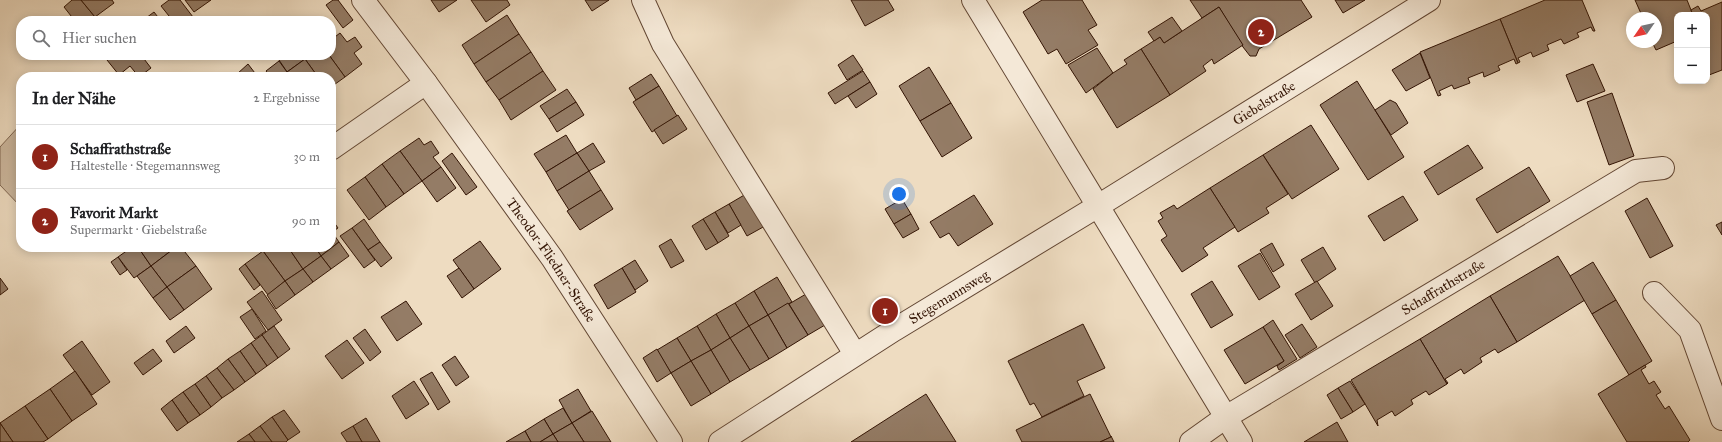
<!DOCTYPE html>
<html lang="de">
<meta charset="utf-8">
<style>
body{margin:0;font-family:"IM FELL Great Primer",serif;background:#f6f6f6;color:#202124}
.controls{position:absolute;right:12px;top:12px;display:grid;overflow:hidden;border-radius:8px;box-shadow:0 2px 10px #0003}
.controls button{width:36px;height:36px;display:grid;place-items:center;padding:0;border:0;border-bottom:1px solid #e0e0e0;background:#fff;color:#202124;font:20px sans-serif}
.compass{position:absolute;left:1626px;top:12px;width:36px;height:36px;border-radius:50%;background:#fff;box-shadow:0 2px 10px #0003;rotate:236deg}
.you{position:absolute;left:899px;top:194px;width:14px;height:14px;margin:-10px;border:3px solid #fff;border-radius:50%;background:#1a73e8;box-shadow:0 0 0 6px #1a73e833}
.badge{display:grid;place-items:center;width:26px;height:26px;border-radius:50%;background:#8f2418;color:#fff;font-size:13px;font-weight:700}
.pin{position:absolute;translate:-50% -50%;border:2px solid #fff;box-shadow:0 1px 4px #0006}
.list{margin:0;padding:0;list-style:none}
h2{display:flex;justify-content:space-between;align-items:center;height:52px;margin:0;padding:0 16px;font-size:17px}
h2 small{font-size:13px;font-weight:400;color:#757577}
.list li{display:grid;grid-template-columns:26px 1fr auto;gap:12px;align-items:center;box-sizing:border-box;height:64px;padding:0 16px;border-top:1px solid #e0e0e0}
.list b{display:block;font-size:15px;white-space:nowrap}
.list p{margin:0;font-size:13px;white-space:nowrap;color:#757577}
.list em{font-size:13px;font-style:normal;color:#757577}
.icon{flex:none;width:22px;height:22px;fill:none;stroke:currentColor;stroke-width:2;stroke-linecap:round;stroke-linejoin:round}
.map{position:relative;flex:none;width:1722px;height:442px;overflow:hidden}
.search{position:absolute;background:#fff;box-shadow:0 2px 10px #0003;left:16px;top:16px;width:320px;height:44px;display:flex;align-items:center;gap:10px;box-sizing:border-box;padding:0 14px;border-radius:16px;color:#757577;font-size:15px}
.panel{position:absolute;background:#fff;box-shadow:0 2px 10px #0003;left:16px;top:72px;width:320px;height:180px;border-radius:16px}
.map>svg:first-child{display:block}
.green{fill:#cebaa1;stroke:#806752}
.building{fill:#947c66;stroke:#331404}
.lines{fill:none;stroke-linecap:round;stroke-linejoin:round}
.minor-casing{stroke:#624633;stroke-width:24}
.minor{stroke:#f4e8d7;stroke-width:22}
.labels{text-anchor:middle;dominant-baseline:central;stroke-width:4;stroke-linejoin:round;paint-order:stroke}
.street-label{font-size:14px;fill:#331404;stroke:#f4e8d7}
</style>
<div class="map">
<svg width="1722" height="442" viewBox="0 0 1722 442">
<rect width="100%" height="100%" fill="#eedcc1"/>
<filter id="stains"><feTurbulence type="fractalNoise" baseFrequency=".005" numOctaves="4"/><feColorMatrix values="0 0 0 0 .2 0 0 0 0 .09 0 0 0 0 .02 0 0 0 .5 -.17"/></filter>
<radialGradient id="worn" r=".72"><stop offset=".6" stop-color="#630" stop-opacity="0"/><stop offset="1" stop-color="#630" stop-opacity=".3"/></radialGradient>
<path class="green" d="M21 124V207L0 185V147Z"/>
<g class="building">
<path d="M72 0H81L95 17 91 21H75L64 7Z"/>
<path d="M81 0H112L114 3 95 17Z"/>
<path d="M169 0H180L193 17 188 21H173L161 6Z"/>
<path d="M185 0H211L194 12Z"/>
<path d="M333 0H338L353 20 343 28 326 5Z"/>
<path d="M431 0H457L439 12Z"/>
<path d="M471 0H507L510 5 486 22Z"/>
<path d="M585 0H609L592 11Z"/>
<path d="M851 0H888L894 10 865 26Z"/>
<path d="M1042 0H1082L1097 25 1088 30 1098 45 1066 64 1057 49 1048 54 1023 12Z"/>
<path d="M1190 0H1301L1312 17 1259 49 1256 56H1250L1243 47 1219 7 1202 18Z"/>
<path d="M1335 0H1365L1343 13Z"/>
<path d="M1545 0H1582L1595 31H1593L1591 27 1577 33 1579 37 1564 44 1561 39 1547 45 1549 50 1533 57 1531 52 1518 58 1520 62 1518 63 1500 19Z"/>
<path d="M1635 0H1687L1693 15H1677V41L1656 50 1652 42H1656V18H1643Z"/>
<path d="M1722 2V70L1709 75 1707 69V15H1693L1691 10 1698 6 1701 11Z"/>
<path d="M1219 7 1243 45 1214 64 1212 59 1203 66 1206 71 1170 95 1141 49 1160 37 1164 43Z"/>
<path d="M154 12 161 21H142Z"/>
<path d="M507 15 519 34 474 64 462 45Z"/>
<path d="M1172 17 1182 31 1164 43 1160 37 1154 41 1148 32Z"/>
<path d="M1500 19 1518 63 1516 64 1514 59 1498 66 1500 70 1484 77 1483 72 1468 78 1470 83 1454 89 1452 85 1439 91 1441 95 1438 96 1420 52Z"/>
<path d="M340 33 347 42 355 37 362 47 354 53 362 64 345 77 329 55H331V40Z"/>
<path d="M519 34 531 52 486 82 474 64Z"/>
<path d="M1097 48 1113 73 1086 93 1068 65Z"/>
<path d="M1141 49 1170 95 1117 128 1093 89 1113 73 1127 64 1124 60Z"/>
<path d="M531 52 543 71 499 100 486 82Z"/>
<path d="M1420 53 1430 78 1406 91 1392 70Z"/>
<path d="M103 55H141L151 68 139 77 130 66 119 75Z"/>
<path d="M286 55H302L305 59 287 72 279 60Z"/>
<path d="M310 55H329L345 77 331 87V77H318L305 59Z"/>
<path d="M853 55 863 70 847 80 838 65Z"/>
<path d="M305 59 318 77H290L287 72Z"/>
<path d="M279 61 287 72 280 77H271L266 71Z"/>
<path d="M248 64 258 77H239L237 74Z"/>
<path d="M1593 64 1605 91 1577 102 1566 75Z"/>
<path d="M929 67 951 103 920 121 899 86Z"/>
<path d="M543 71 556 90 511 120 499 100Z"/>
<path d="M863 71 870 82 835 104 828 93Z"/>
<path d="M651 74 659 86 636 100 629 88Z"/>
<path d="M1357 81 1404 157 1368 180 1320 105Z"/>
<path d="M870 82 877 94 856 108 848 96Z"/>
<path d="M659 86 677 116 652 132 633 102Z"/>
<path d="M567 89 576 102 549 119 540 106Z"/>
<path d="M1612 93 1634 156 1609 165 1587 102Z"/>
<path d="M1390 100 1396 103 1408 123 1391 135 1375 110Z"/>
<path d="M576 102 584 115 557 132 549 119Z"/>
<path d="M951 103 972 138 942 157 920 121Z"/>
<path d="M678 115 687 129 663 144 654 130Z"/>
<path d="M1311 125 1339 169 1292 199 1263 155Z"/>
<path d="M566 135 577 153 546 172 534 154Z"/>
<path d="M419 138 424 145 431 141 439 153 433 157 441 167 422 181 400 151Z"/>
<path d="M593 143 605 162 589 171 577 153Z"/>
<path d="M1468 145 1483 168 1438 195 1424 172Z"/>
<path d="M400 151 422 181 404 194 382 164Z"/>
<path d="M452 153 477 187 466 195 442 161Z"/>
<path d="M577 153 589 171 557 191 546 172Z"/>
<path d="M1263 155 1288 194 1266 208 1269 213 1238 232 1210 188Z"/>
<path d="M382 164 404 194 386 207 365 177Z"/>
<path d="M441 167 456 188 437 202 422 181Z"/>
<path d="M1529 167 1550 201 1497 233 1476 199Z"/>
<path d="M589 171 601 190 569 210 557 191Z"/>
<path d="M365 177 386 207 369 220 347 190Z"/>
<path d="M1210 188 1235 227 1203 248 1208 255 1182 272 1161 240 1167 236 1158 221 1163 218 1160 213 1174 205 1177 209Z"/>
<path d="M601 190 613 209 580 230 567 211Z"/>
<path d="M746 194 765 226 747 236 729 204Z"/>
<path d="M974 195 993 224 958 246 949 233 940 238 930 222Z"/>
<path d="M1403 196 1418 220 1384 241 1368 216Z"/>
<path d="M1647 198 1673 246 1650 258 1625 211Z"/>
<path d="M902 199 911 214 894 224 885 209Z"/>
<path d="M729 204 741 225 728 233 715 212Z"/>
<path d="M715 212 729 236 718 243 703 219Z"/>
<path d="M911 214 919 229 903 238 894 224Z"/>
<path d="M331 218 338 228 332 232 339 242 321 256 315 247H331Z"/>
<path d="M364 219 380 242 368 250 352 228Z"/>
<path d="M703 219 718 243 706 250 692 226Z"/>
<path d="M1722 222V235L1716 225Z"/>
<path d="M352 228 375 260 364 268 340 236Z"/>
<path d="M671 239 684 261 671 268 659 246Z"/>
<path d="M480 241 501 269 474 289 453 260Z"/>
<path d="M339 242 349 256 331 269 321 256Z"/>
<path d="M380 242 392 258 381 267 368 250Z"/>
<path d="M1272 243 1284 265 1273 272 1260 250Z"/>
<path d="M132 247H138L151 266 134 278 118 257Z"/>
<path d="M138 247H176L151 266Z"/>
<path d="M176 247H181L196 266 167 287 151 266Z"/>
<path d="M269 247H288L303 269 285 281 263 251Z"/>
<path d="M288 247H315L321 256 303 269Z"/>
<path d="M1323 247 1336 269 1315 283 1301 260Z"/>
<path d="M263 251 285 281 268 295 245 264Z"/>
<path d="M1260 253 1280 287 1259 300 1238 266Z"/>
<path d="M321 256 331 269 313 282 303 269Z"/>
<path d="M1558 256 1585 300 1517 342 1490 296Z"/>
<path d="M118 257 127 270 120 275 111 262Z"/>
<path d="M635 260 648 281 635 290 622 268Z"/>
<path d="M1593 262 1616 300 1592 314 1570 276Z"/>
<path d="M245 264 260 285 254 290 239 269Z"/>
<path d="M151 266 167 287 153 298 137 276Z"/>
<path d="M196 266 212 289 184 310 167 287Z"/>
<path d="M459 268 474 289 462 298 447 276Z"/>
<path d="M622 268 636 292 608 309 594 285Z"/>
<path d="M303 269 313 282 295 295 285 281Z"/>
<path d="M777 277 792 302 768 315 754 291Z"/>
<path d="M0 278 8 289 0 295Z"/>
<path d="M285 281 295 295 276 309 267 295Z"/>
<path d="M1212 281 1233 315 1211 328 1191 294Z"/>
<path d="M1317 281 1333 306 1311 320 1295 294Z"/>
<path d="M167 287 184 310 170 320 153 298Z"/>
<path d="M262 291 282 320 268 330 247 302Z"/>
<path d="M754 291 768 315 749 326 735 303Z"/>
<path d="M806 294 825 325 808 335 789 304Z"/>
<path d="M1490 296 1517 342 1498 353 1495 349 1480 358 1482 362 1464 374 1461 369 1445 379 1448 383 1447 384 1420 339Z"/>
<path d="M1616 300 1652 361 1629 375 1592 314Z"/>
<path d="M406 301 422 324 397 341 381 317Z"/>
<path d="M735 303 749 326 730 338 716 314Z"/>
<path d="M788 303 808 335 787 348 768 315Z"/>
<path d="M252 309 266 331 255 339 240 317Z"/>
<path d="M716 314 730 338 711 350 697 326Z"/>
<path d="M768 315 787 348 769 359 749 326Z"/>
<path d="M1273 320 1297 359 1279 370 1277 366 1284 361 1263 327Z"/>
<path d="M1083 324 1105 368 1077 381 1084 396 1042 417 1034 403 1030 405 1008 361Z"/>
<path d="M1302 324 1317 347 1300 358 1285 335Z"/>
<path d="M186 326 195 338 174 353 166 341Z"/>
<path d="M274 326 290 349 278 358 262 335Z"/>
<path d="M697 326 711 350 691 361 677 338Z"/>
<path d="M749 326 769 359 750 370 730 338Z"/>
<path d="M1263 327 1284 361 1245 384 1224 350Z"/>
<path d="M365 329 381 352 370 361 353 338Z"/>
<path d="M262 335 278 358 267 366 251 343Z"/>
<path d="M677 338 691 361 671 373 657 350Z"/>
<path d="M730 338 750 370 730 382 711 350Z"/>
<path d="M1420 339 1447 384 1429 395 1426 391 1411 400 1413 404 1395 416 1392 411 1377 420 1378 426 1351 380Z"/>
<path d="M347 340 364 363 342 379 325 356Z"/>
<path d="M82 341 110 382 92 395 63 355Z"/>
<path d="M251 343 267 366 256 374 240 351Z"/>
<path d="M153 349 162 361 143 375 134 363Z"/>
<path d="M657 349 671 373 657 382 643 358Z"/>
<path d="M711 350 730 382 711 394 691 361Z"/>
<path d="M240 351 256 374 245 382 228 359Z"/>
<path d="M455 356 469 377 456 386 442 365Z"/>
<path d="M228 359 245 382 234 390 217 368Z"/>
<path d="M691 361 711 394 691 406 671 373Z"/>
<path d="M1645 365 1646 367 1641 370 1649 384 1654 381 1661 392 1656 395 1665 409 1669 406 1690 440 1688 442H1627L1598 394Z"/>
<path d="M217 368 234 390 222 398 206 376Z"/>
<path d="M75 371 97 404 72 421 50 389Z"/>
<path d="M432 372 450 402 438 410 420 379Z"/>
<path d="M206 376 222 398 211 407 195 384Z"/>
<path d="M414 381 429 404 406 419 392 396Z"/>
<path d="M1350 381 1365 404 1353 412 1338 388Z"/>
<path d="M195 384 211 407 200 415 183 392Z"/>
<path d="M1338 388 1353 412 1341 419 1327 395Z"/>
<path d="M50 389 72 421 48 439 25 406Z"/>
<path d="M578 389 591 411 572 423 559 400Z"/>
<path d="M183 392 200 415 188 423 172 400Z"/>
<path d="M926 394 956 442H851Z"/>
<path d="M1090 394 1111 437 1100 442H1022L1016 430Z"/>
<path d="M172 400 188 423 177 431 161 409Z"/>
<path d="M25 406 48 439 43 442H13L0 423Z"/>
<path d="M563 408 572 423 553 434 544 419Z"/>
<path d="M284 410 300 432 288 440 272 417Z"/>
<path d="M592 411 611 442H584L572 423Z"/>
<path d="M272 417 288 440 286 442H272L260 426Z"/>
<path d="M366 418 380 442H362L353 426Z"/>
<path d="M544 419 553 434 540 442H531L525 431Z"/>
<path d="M1337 422 1348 442H1304Z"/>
<path d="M0 423 13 442H0Z"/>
<path d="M572 423 584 442H558L553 434Z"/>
<path d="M260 426 272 442H255L249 434Z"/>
<path d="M353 426 362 442H347L341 433Z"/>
<path d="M525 431 531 442H506Z"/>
<path d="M249 434 255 442H237Z"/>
<path d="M553 434 558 442H540Z"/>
<path d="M1111 436 1114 442H1100L1111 437Z"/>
</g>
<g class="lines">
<defs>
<g id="minor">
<path id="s1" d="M363 0 426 83 552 258 671 442"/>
<path d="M643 0 663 44 855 354"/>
<path d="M973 0 1241 442"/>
<path d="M331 149 426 83"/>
<path d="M1654 293 1690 330 1722 419"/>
<path id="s2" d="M720 442 894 330 1098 206 1429 0"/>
<path id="s3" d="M1191 442 1226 417 1636 171 1663 168"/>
</g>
</defs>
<use href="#minor" class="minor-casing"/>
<use href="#minor" class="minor"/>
</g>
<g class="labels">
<g class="street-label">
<text stroke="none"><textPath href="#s2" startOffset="641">Giebelstraße</textPath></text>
<text stroke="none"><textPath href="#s1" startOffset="321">Theodor-Fliedner-Straße</textPath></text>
<text stroke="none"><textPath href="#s3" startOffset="296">Schaffrathstraße</textPath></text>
<text stroke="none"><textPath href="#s2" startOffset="271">Stegemannsweg</textPath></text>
</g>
</g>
<rect width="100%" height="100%" filter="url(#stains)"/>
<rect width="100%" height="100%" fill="url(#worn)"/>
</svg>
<div class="controls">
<button>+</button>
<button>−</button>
</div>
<svg class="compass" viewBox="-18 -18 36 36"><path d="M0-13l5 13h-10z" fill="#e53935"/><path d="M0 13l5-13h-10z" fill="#757577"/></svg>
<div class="you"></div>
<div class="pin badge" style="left:885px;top:311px">1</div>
<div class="pin badge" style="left:1261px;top:32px">2</div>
<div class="search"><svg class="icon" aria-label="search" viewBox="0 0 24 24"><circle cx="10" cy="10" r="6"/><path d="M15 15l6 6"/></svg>Hier suchen</div>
<section class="panel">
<h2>In der Nähe<small>2 Ergebnisse</small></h2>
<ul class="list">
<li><span class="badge">1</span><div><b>Schaffrathstraße</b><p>Haltestelle · Stegemannsweg</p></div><em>30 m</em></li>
<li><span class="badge">2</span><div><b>Favorit Markt</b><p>Supermarkt · Giebelstraße</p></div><em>90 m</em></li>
</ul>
</section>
</div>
